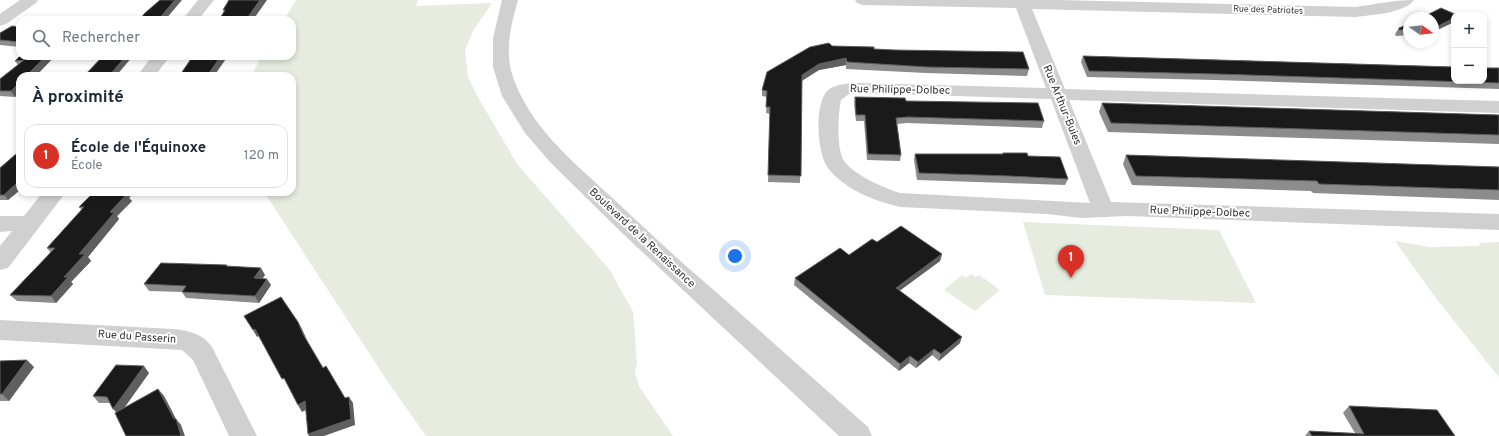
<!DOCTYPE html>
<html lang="fr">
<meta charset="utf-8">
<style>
body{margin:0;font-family:Overpass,sans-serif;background:#f6f6f7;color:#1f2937}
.controls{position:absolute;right:12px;top:12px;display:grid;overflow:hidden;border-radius:8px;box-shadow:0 2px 6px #0003}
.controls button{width:36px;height:36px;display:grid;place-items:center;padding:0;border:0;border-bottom:1px solid #e0e1e3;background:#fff;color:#1f2937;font:20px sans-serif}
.compass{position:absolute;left:1403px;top:12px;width:36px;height:36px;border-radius:50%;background:#fff;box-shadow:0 2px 6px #0003;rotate:104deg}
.you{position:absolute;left:735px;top:256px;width:14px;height:14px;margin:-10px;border:3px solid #fff;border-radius:50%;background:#1a73e8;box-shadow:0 0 0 6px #1a73e833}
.badge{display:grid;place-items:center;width:26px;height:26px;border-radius:50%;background:#d93025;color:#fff;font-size:13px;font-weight:700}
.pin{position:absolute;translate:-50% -33px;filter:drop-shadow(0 1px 2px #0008)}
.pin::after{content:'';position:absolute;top:21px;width:14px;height:12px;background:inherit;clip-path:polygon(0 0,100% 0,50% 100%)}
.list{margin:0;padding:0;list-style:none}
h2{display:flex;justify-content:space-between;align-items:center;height:52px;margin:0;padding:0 16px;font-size:17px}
h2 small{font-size:13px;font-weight:400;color:#747a83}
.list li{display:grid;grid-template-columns:26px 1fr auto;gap:12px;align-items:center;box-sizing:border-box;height:64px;margin:0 8px 8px;padding:0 8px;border:1px solid #e0e1e3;border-radius:12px}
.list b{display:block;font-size:15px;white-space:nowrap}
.list p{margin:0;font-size:13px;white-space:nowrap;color:#747a83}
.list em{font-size:13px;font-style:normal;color:#747a83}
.icon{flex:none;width:22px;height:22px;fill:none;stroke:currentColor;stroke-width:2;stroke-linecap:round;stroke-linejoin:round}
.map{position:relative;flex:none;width:1499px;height:436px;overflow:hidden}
.search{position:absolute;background:#fff;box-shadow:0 2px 6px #0003;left:16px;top:16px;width:280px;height:44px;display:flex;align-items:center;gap:10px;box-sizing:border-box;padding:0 14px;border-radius:12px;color:#747a83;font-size:15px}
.panel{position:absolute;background:#fff;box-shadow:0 2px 6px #0003;left:16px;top:72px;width:280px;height:124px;border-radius:12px}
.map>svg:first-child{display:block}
.green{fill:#e6ecdf}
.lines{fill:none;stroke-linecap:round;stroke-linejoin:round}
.minor{fill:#d0d0d0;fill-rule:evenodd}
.wall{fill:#8c8c8c}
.shaded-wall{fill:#5f5f5f}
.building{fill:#1a1a1a;stroke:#5f5f5f}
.labels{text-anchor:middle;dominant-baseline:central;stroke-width:4;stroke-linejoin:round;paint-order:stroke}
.far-street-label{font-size:9px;fill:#333;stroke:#fff}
.street-label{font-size:11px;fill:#333;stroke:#fff}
</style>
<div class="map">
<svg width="1499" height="436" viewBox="0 0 1499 436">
<rect width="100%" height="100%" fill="#fff"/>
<g class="green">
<path d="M296 0H418L416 6 492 3 473 31 465 50 468 77 479 99 517 164 610 270 633 312 637 363 635 373 639 386 673 436H426L388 382 264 192H292V76H251L262 56H292V20H284Z"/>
<path d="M1023 222 1219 230 1256 303 1045 295Z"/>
<path d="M1395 241 1429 247 1479 246 1480 243 1499 242V377L1435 297Z"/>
<path d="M971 274 976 277 979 275 1000 290 975 311 944 290 962 275 966 278Z"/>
</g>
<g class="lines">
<g class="minor">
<path d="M20 0H38L36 3 6 24 0 26V14Z"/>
<path d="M198 0H214L198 20H182Z"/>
<path d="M502 0H518C511 25 504 52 513 77 530 126 570 159 607 193 633 217 658 241 685 265 746 318 807 373 868 427L872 436H839L621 232 550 162 525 133 502 96 493 67V38Z"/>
<path d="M855 0H1058L1356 7C1376 4 1394 0 1414 0 1405 13 1371 15 1356 17L1032 9 1065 89 1499 101V113L1069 100 1111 202 1499 214V230L1127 216 1081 218 1047 214 900 207C875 201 845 190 828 168 817 153 814 106 827 91 834 84 849 83 859 83L1046 88 1016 8 863 5 857 3ZM863 93 1051 99 1090 203 900 193C884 188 854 175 844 161 836 148 838 114 841 100L849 94Z"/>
<path d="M152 56H170L155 76H137Z"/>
<path d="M43 192H66L8 268 0 270V246L12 231 0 232V216H24Z"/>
<path d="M0 320 173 329C188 330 203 334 212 347L257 436H229L193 360 182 350 0 340Z"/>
</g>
</g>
<g class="wall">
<path d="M1454 15V22L1433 32V18Z"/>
<path d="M1409 24V35L1396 36 1395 34 1399 28Z"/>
<path d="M20 27V47L0 45V33Z"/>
<path d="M832 46 874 49 1029 69 1027 76 926 73 846 69V65L819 70 802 81 800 183 768 182 770 114 766 113 767 97 762 96V90Z"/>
<path d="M20 56H55L15 97 0 96V79L18 65 15 61Z"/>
<path d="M1083 56 1499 68V89L1214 80 1087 77 1081 62Z"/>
<path d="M855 97 906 101 1044 121 1042 128 907 123 897 124 901 155 900 161 867 160 864 121H856L854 104Z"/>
<path d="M1102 103 1499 115V144L1108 132 1099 112Z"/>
<path d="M20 150V190L8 200H0V168L16 154Z"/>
<path d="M1003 153 1028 156 1068 179 1065 185 1007 183 917 180 914 160 915 154H1002Z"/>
<path d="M1126 155 1499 167V200L1313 193 1311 191 1132 185 1123 164Z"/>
<path d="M92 192H134L129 198 132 201 117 216 119 219 88 257 91 261 71 282 73 284 56 303 17 301 10 295 51 253 47 248 82 210 79 207 93 193Z"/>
<path d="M942 254 940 261 899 291 960 343 939 361 932 355 916 368 909 363 899 371 794 285 795 278 849 255Z"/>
<path d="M227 265V266L265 275 263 278 271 285 259 303 186 298 182 292 149 291 144 284Z"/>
<path d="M0 361 34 367 9 401H0Z"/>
<path d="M149 373 125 407 158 389 164 396 176 419 181 425 110 403H99L93 396Z"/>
<path d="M1349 406 1455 436H1305L1309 431 1355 433 1343 413Z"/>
</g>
<g class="shaded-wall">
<path d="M175 0H182L165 20H158Z"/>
<path d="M260 0H267L253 20H246Z"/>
<path d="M1454 18V22L1433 32 1436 27Z"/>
<path d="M46 56H55L36 76H26Z"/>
<path d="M126 56H133L116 76H109Z"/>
<path d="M221 56H228L214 76H207Z"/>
<path d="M846 58V65L819 70 801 81 802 75 819 64Z"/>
<path d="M20 82V92L15 97 11 91Z"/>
<path d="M20 176V190L8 200 4 195Z"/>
<path d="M124 192H134L129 198 132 201 117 216 119 219 88 257 91 261 71 282 73 284 56 303 51 296 79 254Z"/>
<path d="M942 254 940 261 894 295 896 288Z"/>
<path d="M261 268 265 275 258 284 254 278Z"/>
<path d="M267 279 271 285 259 303 255 296Z"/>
<path d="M298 322 302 329 307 340 303 334Z"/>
<path d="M255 329 260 335 257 337 253 330Z"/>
<path d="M962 337 960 343 939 361 941 354Z"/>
<path d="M934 349 932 355 916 368 918 362Z"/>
<path d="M910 356 909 363 899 371 900 364Z"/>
<path d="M27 360 34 367 9 401 2 394Z"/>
<path d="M144 366 149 373 119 415 113 409Z"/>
<path d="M158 389 164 396 176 419 181 425 185 436H181L174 419Z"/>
<path d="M349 397 353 403 355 425 324 436H309L308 434Z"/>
<path d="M305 401 309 408 302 412 298 405Z"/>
</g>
<g class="building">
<path d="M160 0H175L158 20H139L145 13Z"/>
<path d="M229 0H260L246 20H219L225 10H223Z"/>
<path d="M1441 8 1457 15H1454V18L1436 27H1433V18H1421Z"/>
<path d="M1409 24V29L1399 30V28Z"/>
<path d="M12 26 20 27V42L0 40V33Z"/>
<path d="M829 43 832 46 874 47V49L895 50 1023 52 1029 69 927 67 847 62 846 58 819 64 802 75 801 176 768 175 770 107H766L767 91 762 90 767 72 810 47Z"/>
<path d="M20 56H46L26 76H20V82L11 91H0V79L24 60 15 61Z"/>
<path d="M103 56H126L109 76H84Z"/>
<path d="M193 56H221L207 76H177V75H180Z"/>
<path d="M1083 56 1454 67V81H1484V68H1499V83L1217 74 1089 71Z"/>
<path d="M855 97 905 98 906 101 1038 103 1044 121 908 117 896 118 901 155 868 154 865 115H856Z"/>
<path d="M1102 103 1499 115V135L1111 123Z"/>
<path d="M20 150V176L18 179H20V180L4 195H0V168L16 154Z"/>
<path d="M1003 153H1027L1028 156 1060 157 1068 179 1009 176 919 173 915 154H1003Z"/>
<path d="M1126 155 1499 167V190L1319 184 1317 181 1136 176Z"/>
<path d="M94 192H124L122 194H127L110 212 114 213 79 254H85L64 277H68L51 296 10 295 55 248H47L84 207H79Z"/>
<path d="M901 226 942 254 896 288 962 337 941 354 934 349 918 362 910 356 900 364 795 278 840 248 849 255 872 239 877 242Z"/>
<path d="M161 263 227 265 226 266 261 268 254 278 267 279 255 296 182 292 186 286 144 284Z"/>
<path d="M281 297 298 322 303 334 323 368 326 366 345 398 349 397 351 419 308 434 305 401 298 405 284 378 282 379 255 329 253 330 244 316Z"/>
<path d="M27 360 2 394H0V361Z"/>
<path d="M116 365 144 366 113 409 107 397 93 396Z"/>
<path d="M158 389 174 419H176L181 436H126L115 413Z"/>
<path d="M1349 406 1437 410 1455 436H1312L1309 431 1364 434Z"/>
</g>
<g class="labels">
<g class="far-street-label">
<text transform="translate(1268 10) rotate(2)">Rue des Patriotes</text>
</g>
<g class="street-label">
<text transform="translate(900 90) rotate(1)">Rue Philippe-Dolbec</text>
<text transform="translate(1062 105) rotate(68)">Rue Arthur-Buies</text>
<text transform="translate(1200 212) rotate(2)">Rue Philippe-Dolbec</text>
<text transform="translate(642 238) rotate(43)">Boulevard de la Renaissance</text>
<text transform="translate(137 337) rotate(4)">Rue du Passerin</text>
</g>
</g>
</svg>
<div class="controls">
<button>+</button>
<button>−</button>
</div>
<svg class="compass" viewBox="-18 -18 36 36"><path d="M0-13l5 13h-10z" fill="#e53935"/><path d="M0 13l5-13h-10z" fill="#747a83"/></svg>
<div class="you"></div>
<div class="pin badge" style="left:1071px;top:278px">1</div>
<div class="search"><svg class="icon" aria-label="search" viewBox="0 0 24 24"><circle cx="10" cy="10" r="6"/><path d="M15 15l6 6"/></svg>Rechercher</div>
<section class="panel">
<h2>À proximité<small></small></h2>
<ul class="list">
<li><span class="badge">1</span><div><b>École de l'Équinoxe</b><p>École</p></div><em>120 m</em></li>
</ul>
</section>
</div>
